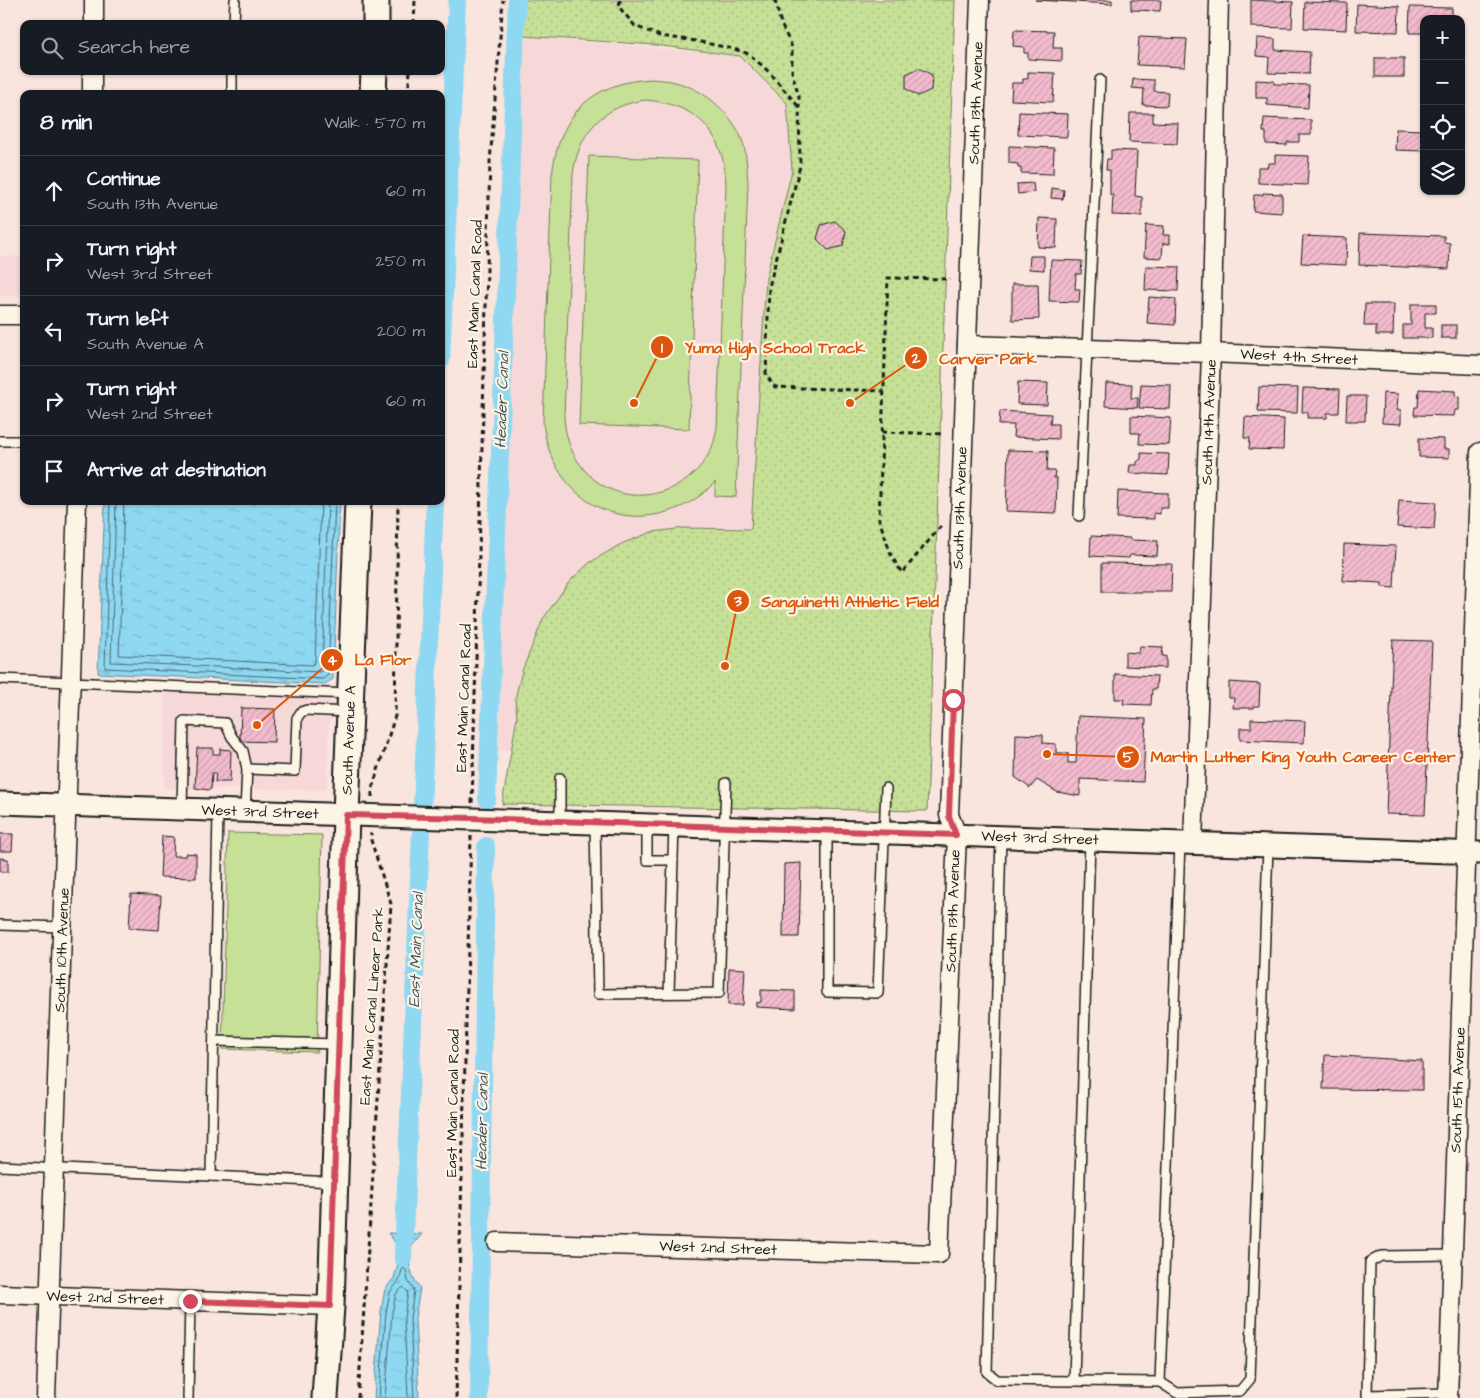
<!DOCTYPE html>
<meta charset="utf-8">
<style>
body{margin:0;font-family:"Architects Daughter",sans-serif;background:#20242c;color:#f1f3f6}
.controls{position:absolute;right:15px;top:15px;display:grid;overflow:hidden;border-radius:10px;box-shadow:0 1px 4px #0004}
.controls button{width:45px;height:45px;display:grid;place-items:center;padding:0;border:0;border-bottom:1px solid #363941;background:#171b24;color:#f1f3f6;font:25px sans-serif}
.stop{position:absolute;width:15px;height:15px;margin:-11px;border:4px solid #d1495b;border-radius:50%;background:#fff}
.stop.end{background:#d1495b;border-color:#fff;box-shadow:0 1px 5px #0008}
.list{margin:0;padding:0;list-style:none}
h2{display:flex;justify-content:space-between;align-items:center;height:65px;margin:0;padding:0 20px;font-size:21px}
h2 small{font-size:16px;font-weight:400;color:#9ea1a6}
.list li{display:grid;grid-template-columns:32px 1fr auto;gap:15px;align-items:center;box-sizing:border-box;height:70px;padding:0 20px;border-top:1px solid #363941}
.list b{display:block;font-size:19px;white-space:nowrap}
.list p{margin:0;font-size:16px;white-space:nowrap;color:#9ea1a6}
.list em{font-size:16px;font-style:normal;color:#9ea1a6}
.icon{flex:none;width:28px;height:28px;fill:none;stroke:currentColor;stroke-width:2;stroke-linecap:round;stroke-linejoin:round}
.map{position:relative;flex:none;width:1480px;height:1398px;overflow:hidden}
.search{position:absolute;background:#171b24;box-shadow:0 1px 4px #0004;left:20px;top:20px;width:425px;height:55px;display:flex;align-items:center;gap:12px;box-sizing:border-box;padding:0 18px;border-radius:10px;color:#9ea1a6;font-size:19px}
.panel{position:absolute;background:#171b24;box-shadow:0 1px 4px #0004;left:20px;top:90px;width:425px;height:415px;border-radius:10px}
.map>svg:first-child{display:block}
.built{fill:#f7d8d9}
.grass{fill:#c7e097;stroke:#727e5a;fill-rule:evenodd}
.park{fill:url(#park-dots);stroke:#727e5a}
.water{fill:url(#water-ripples);stroke:#618d9c}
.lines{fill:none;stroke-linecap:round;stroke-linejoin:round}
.shore{stroke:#4a6771;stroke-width:1}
.canal{stroke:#8fd8f1;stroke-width:18}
.building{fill:url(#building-hatch);stroke:#1c1c1c}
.service-casing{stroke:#1c1c1c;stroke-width:12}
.minor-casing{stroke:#1c1c1c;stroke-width:21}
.tertiary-casing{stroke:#1c1c1c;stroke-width:25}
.secondary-casing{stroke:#1c1c1c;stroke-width:29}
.path{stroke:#1c1c1c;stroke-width:3;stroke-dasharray:5 4;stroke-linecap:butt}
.service{stroke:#fcf5e5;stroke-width:9}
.minor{stroke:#fcf5e5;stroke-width:18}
.tertiary{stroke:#fcf5e5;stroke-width:21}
.secondary{stroke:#fcf5e5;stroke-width:25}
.route{stroke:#d1495b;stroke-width:6}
.labels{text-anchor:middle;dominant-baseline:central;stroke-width:4.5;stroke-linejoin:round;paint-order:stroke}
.street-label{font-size:15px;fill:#1c1c1c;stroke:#fcf5e5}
.water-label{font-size:16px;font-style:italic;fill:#3e545c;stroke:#fcf5e5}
.leader{fill:none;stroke:#de560d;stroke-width:2}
.callout-dot{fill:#de560d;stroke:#fcf5e5;stroke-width:2}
.mark-label{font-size:15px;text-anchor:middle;font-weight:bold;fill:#fff}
.callout-label{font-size:16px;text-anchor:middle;font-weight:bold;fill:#de560d;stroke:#fcf5e5;stroke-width:4.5;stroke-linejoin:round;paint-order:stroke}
</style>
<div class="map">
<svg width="1480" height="1398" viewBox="0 0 1480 1398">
<defs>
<pattern id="park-dots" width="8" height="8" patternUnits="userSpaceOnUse" patternTransform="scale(1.25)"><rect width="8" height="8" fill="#c7e097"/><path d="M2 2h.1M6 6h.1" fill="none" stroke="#aac082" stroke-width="1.8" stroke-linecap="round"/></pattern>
<pattern id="water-ripples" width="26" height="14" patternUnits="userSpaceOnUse" patternTransform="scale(1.25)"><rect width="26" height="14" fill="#8fd8f1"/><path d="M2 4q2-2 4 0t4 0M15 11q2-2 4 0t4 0" fill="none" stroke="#7bb9ce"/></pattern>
<pattern id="building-hatch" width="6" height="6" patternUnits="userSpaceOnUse" patternTransform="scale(1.25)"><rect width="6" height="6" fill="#f3bbce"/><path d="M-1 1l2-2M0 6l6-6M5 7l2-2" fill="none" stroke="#d0a0b0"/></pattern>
</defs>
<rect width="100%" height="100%" fill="#f9e4de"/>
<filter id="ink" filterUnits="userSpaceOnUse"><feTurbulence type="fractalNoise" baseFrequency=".02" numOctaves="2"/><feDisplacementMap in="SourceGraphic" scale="10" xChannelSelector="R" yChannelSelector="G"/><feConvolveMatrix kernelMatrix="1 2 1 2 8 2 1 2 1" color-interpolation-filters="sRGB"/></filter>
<g filter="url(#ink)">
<g class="built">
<path d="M523 36 740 56 787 103 792 170 766 278 751 529 543 619 522 671 515 699 517 717 512 750 498 751Z"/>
<path d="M0 256 24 257V296H0Z"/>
<path d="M165 693 330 697 327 790 164 788Z"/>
</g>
<g class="grass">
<path d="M652 79C660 80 668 80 675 82 705 89 736 116 744 146 747 158 747 172 748 184L736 497 715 496V482C701 497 687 506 667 512 603 531 549 485 543 422L552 175C559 115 591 82 652 79ZM646 100C698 105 724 132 726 185L717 428C715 434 715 441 712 447 709 455 703 463 698 469 689 479 679 486 667 490 613 510 566 470 564 416L573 174C579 132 603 105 646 100Z"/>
<path d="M589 156 698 160 689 429 579 425Z"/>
<path d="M228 833 322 835 317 1052 222 1049Z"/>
</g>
<path class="park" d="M523 0H955L927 811 502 804 517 717 515 699 522 671 543 619 569 582 589 563 621 544 652 532 685 528 751 529 766 278 792 170 787 103 740 56 655 45 523 36Z"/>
<g class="water">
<path d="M105 501H340L333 679 325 684 98 673Z"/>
<path d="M388 1233 422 1234C419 1238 415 1242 412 1246 405 1259 412 1278 420 1288L415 1318 419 1398H374L381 1311 385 1289 394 1278 400 1257 397 1245Z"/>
</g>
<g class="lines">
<g class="shore">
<path d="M110 501 105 668 323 679 328 675 335 501"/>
<path d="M116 501 111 662 320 672 322 670 328 501"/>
<path d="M124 501 119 655 312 665 315 662 321 501"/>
<path d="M379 1398 386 1312 390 1292 399 1281 402 1270 404 1268 406 1270 408 1281 414 1290 410 1318 414 1398"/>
<path d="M385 1398 392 1313 396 1294 403 1287 408 1292 404 1318 408 1398"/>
</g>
<g class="canal">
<path d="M441 360 457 0"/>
<path d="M487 799 517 0"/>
<path d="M403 1258 435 501"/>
<path d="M479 1398 486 846"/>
</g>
</g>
<g class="building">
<path d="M1035 0H1112V4Z"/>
<path d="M1131 0H1161L1160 11 1131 10Z"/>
<path d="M1251 0 1293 2 1292 28 1251 27Z"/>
<path d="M1305 2 1347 3 1346 30 1304 28Z"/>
<path d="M1357 4 1399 6 1398 32 1356 31Z"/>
<path d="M1410 7 1452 8V19H1424V33H1409Z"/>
<path d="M1014 30 1054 31 1053 48H1062V61L1028 59V53H1024V47L1013 46Z"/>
<path d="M1139 37 1187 39 1185 67 1137 65Z"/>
<path d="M1257 38 1275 39V50L1310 52 1309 74 1268 73 1269 57 1256 56Z"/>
<rect x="1375" y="58" width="29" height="19"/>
<path d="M919 68 932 75 931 90 918 96 906 89V74Z"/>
<path d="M1028 72 1055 73 1053 102 1011 100 1012 83H1023V79H1028Z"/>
<path d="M1133 79 1154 80V91L1168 92 1167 106 1143 105 1144 89 1132 88Z"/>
<path d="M1256 80 1274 81V84L1309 85 1308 108 1267 105V98H1256Z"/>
<path d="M1019 112 1068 114 1067 137 1018 135Z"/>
<path d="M1130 113H1153V122L1178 123 1177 144 1129 142Z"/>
<path d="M1264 118 1311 120V135H1299V142H1287V145L1266 144V132H1263Z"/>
<path d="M1396 129 1424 130V151L1395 150Z"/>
<path d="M1009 146 1054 148 1053 174 1021 173V168H1018V164L1009 163Z"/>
<path d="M1111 150 1137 151 1135 196 1142 197V216L1112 215 1113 195H1110V170H1106L1107 159H1111Z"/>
<path d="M1275 155 1309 156 1307 185 1258 183V167H1268V163H1275Z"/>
<path d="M1033 183 1034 192 1018 194 1017 184Z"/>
<path d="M1052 188 1064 190 1063 199 1051 198Z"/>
<path d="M1263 193 1282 194V213L1253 211 1254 195H1263Z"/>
<path d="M1039 218 1057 219 1056 248 1038 247Z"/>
<path d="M835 221 846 231 843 246 828 250 817 239 821 225Z"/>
<path d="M1146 225 1164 226 1163 235H1170V244L1163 243 1162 258 1144 257Z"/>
<path d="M1360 233 1444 236V242L1450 243 1449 269 1359 265Z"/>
<path d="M1303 236 1347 238 1346 265 1301 263Z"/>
<path d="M1030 256H1044V270L1029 269Z"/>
<path d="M1051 260 1082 261 1081 274H1076L1075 289H1080L1079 302 1049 301Z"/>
<path d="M1146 266 1179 267 1178 291 1145 290Z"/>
<path d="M1012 284H1038L1039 319 1012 320Z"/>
<path d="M1149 297 1176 299 1175 325 1147 323Z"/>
<path d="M1365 304H1394L1393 335H1376V326H1364Z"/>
<path d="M1411 304H1436V313H1425V328H1432V338H1403V325H1411Z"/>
<rect x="1441" y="325" width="15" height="13"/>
<path d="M1018 382 1048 383 1047 405 1017 404Z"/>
<path d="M1106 383 1132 384 1131 398H1138L1137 408 1105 406Z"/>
<path d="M1141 384 1171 385 1170 409 1139 408Z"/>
<path d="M1259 387 1298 388 1297 413 1258 412Z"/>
<path d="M1303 388 1340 389 1339 413H1327V418H1307L1308 412H1302Z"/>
<path d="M1419 389 1455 391V396L1459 397V410H1455L1454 416 1414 415 1415 407H1418Z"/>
<path d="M1383 393 1398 394 1397 410H1401V424L1382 423Z"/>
<path d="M1347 396H1366L1365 421H1346Z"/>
<path d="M1000 411 1051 414 1050 424H1058V439L1013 437 1014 425H999Z"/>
<path d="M1131 416 1171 418 1169 445 1139 444 1140 433H1131Z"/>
<path d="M1245 417 1284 419 1283 450 1249 449 1250 438H1244Z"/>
<path d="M1419 438 1444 439V449H1449V458L1419 457Z"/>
<path d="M1008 450 1048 451 1047 471H1055L1054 478H1057L1056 513 1006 511Z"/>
<path d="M1141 453 1169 454 1168 475 1129 473 1130 465H1137V462L1141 459Z"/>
<path d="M1118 491 1168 493V508H1160V514L1154 513V519L1117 518Z"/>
<path d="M1399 500 1436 502 1434 529 1397 527Z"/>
<path d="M1091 536 1130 538V540L1158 541 1157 556 1130 555 1129 558 1090 556Z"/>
<path d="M1344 544 1396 546 1394 588 1382 587V583L1343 581Z"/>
<path d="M1102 563 1172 564 1171 592H1102Z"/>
<path d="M1393 640 1432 641 1425 815 1386 814Z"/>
<path d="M1140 646 1163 647 1162 656H1166V668L1125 666V652L1139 653Z"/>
<path d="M1115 674 1157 676 1156 689H1152L1151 705 1123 704 1124 699H1115Z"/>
<path d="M1229 682 1260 684 1259 706H1254V708H1233L1234 698H1229Z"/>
<path d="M241 708 275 709 274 742 240 741Z"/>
<path d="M1078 716 1146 719 1143 782 1080 779V796L1057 792 1037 780 1030 788 1015 777 1016 734 1043 735V743L1056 744V753H1068V763H1076Z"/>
<path d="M1251 719 1305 721 1304 743 1240 740V728H1251Z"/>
<path d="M197 748H213V754H220V749L231 750 230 782H215L216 773H212L211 789 209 790 195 788Z"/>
<path d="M0 834H13L12 851H0Z"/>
<path d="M162 836 174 837 173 856H185L186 853 196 854V878L160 877Z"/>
<path d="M0 858 8 859V872H0Z"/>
<path d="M801 863 799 937H783L784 864Z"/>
<path d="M131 894 161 896 159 930 129 928Z"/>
<path d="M729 968 745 969 743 1005H728Z"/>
<path d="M761 990 795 991V1009L756 1007V1003L761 1002Z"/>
<path d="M1325 1055 1422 1061V1090L1323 1089Z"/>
</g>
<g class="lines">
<defs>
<g id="service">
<path d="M234 24 235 0"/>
<path d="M232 94V71"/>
<path d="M0 441H24"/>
<path d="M1079 516 1100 80"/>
<path d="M0 679 349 694"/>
<path d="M182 809 184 721 225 723 232 737 243 751 247 769"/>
<path d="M245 811 247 769 295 771 297 718 301 712 307 710 348 712"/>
<path d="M560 821V778"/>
<path d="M595 822 598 994 719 993 726 783"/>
<path d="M647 824V860H673"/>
<path d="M827 831V992L878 993 886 788"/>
<path d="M1001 837 987 1372 997 1380 1160 1382 1177 1393 1240 1391 1250 1379 1268 846"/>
<path d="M0 925 62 927"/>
<path d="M669 993 674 825"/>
<path d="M214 1041 339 1044"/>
<path d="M0 1166 334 1182"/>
<path d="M211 1176 218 811"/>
<path d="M1074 1381 1090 840"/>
<path d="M1160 1382 1180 843"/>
<path d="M1448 1393 1367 1395 1370 1262 1381 1256 1453 1255"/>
<path d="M188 1398 190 1301"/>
</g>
<g id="minor">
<path d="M94 24V0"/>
<path d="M92 94V71"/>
<path d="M0 315H24"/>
<path d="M967 345 1211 353 1480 365"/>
<path d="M1193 843 1211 353 1219 0"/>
<path d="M497 1242 939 1254 957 835 949 815 980 0"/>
<path d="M0 1294 331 1306"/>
<path d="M46 1398 77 501"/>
<path d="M1448 1398 1480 452"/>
</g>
<path id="tertiary" d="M0 803 1480 853"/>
<g id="secondary">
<path d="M376 24V0"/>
<path d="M373 94 374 71"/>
<path d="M325 1398 331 1306 346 815 358 501"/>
</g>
</defs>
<use href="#service" class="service-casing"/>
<use href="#minor" class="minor-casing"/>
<use href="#tertiary" class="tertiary-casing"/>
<use href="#secondary" class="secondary-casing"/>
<g class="path">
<path d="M620 0 619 7 635 26 660 36 696 41 734 49 749 54 769 72 798 106"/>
<path d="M775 0 781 24 792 47V72L799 97 800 166 769 287 766 375 775 387 884 391"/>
<path d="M414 24 415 0"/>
<path d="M408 94 410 71"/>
<path d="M882 432 945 434"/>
<path d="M941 526 902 573 891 555 879 519 888 278 950 279"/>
<path d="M372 797V789L395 716 398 501"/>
<path d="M472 803 490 162 503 0"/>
<path d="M358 1398 391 904 371 840V833"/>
<path d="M456 1398 471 836"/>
</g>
<use href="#service" class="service"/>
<use href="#minor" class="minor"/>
<use href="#tertiary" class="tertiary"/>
<use href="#secondary" class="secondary"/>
</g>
</g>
<g class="lines" filter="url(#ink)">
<path class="route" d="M190 1301 330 1306 346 815 472 818 956 835 949 816 953 700"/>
</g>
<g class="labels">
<g class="street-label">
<text transform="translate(976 103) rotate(-88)">South 13th Avenue</text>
<text transform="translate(475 294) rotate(-88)">East Main Canal Road</text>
<text transform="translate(1299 357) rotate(3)">West 4th Street</text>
<text transform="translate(1209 422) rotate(-88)">South 14th Avenue</text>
<text transform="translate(960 508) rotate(-88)">South 13th Avenue</text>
<text transform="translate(464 698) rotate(-88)">East Main Canal Road</text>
<text transform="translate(349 740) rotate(-88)">South Avenue A</text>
<text transform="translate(260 812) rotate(2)">West 3rd Street</text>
<text transform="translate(1040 838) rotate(2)">West 3rd Street</text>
<text transform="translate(953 911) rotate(-88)">South 13th Avenue</text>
<text transform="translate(62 950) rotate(-88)">South 10th Avenue</text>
<text transform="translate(372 1006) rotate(-86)">East Main Canal Linear Park</text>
<text transform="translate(1458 1090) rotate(-88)">South 15th Avenue</text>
<text transform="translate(453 1103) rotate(-89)">East Main Canal Road</text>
<text transform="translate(718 1248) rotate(2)">West 2nd Street</text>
<text transform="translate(105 1298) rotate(2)">West 2nd Street</text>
</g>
<g class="water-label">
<text transform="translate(502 400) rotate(-88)">Header Canal</text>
<text transform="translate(416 950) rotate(-88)">East Main Canal</text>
<text transform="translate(482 1122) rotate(-89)">Header Canal</text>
</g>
</g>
<path class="leader" d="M634 403L662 347M850 403L916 358M725 666L738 601M257 725L332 660M1047 754L1128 757"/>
<g class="callout-dot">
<circle cx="634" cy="403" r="5"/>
<circle cx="850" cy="403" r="5"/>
<circle cx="725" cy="666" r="5"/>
<circle cx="257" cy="725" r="5"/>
<circle cx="1047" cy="754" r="5"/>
<circle cx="662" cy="347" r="12"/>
<circle cx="916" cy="358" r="12"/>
<circle cx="738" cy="601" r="12"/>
<circle cx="332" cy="660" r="12"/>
<circle cx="1128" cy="757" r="12"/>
</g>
<g class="mark-label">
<text x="662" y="353">1</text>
<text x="916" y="363">2</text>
<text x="738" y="606">3</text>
<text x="332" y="665">4</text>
<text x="1128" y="762">5</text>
</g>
<g class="callout-label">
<text x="775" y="353">Yuma High School Track</text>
<text x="988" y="364">Carver Park</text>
<text x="850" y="607">Sanguinetti Athletic Field</text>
<text x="383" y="665">La Flor</text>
<text x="1303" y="762">Martin Luther King Youth Career Center</text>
</g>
</svg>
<div class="controls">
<button>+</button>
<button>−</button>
<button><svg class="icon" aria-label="locate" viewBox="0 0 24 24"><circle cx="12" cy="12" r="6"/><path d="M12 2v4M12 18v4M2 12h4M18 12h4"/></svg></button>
<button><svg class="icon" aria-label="layers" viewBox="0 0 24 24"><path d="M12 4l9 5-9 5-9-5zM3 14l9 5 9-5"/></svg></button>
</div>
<div class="stop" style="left:953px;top:700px"></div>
<div class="stop end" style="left:190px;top:1301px"></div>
<div class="search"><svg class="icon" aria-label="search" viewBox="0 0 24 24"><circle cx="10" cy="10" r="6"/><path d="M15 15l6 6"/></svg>Search here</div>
<section class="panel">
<h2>8 min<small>Walk · 570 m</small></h2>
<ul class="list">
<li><svg class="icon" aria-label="ahead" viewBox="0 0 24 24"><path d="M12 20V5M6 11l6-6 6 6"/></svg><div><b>Continue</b><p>South 13th Avenue</p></div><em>60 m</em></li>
<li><svg class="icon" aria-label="right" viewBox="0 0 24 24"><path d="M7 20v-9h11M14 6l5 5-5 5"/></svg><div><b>Turn right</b><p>West 3rd Street</p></div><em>250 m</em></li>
<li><svg class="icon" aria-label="left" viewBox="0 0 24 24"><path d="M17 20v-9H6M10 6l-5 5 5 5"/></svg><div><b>Turn left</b><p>South Avenue A</p></div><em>200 m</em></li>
<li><svg class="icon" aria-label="right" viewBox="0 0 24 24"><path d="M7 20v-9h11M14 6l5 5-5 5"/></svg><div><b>Turn right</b><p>West 2nd Street</p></div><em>60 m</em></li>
<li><svg class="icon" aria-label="arrive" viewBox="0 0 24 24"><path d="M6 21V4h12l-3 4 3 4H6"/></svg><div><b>Arrive at destination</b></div></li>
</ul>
</section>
</div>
